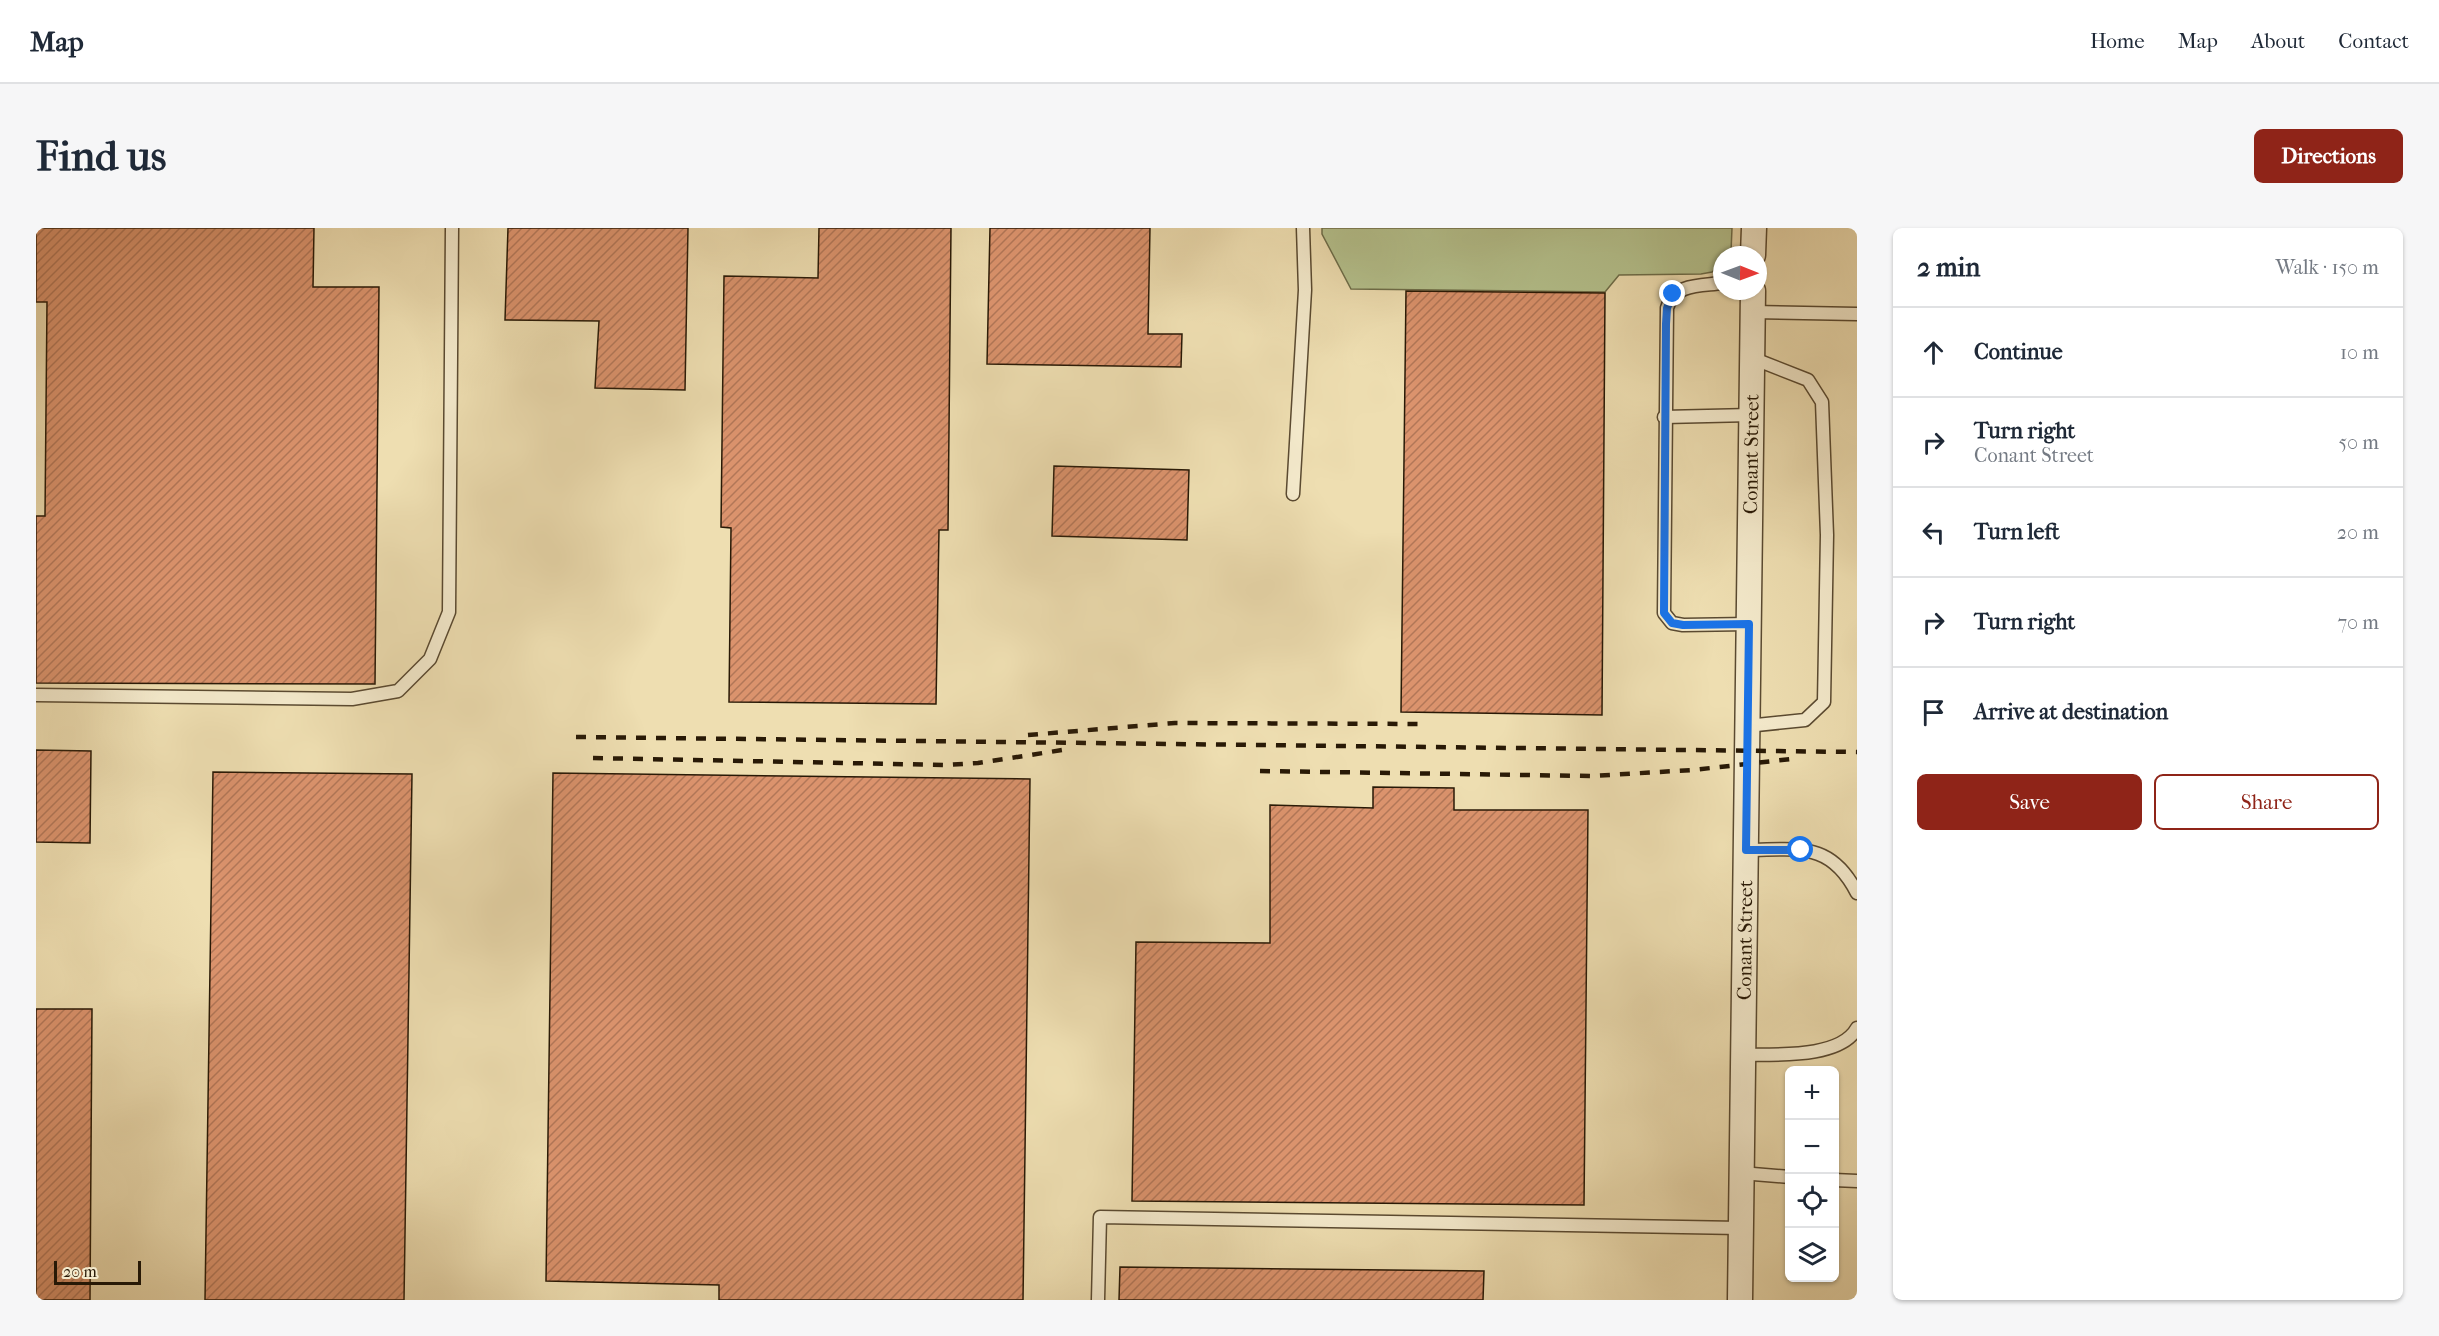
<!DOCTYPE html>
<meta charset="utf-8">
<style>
body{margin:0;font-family:"IM FELL French Canon",serif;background:#f6f6f7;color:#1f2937}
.controls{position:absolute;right:18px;bottom:18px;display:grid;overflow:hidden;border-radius:9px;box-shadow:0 2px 4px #0004}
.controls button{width:54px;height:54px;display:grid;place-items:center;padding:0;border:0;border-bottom:2px solid #e0e1e3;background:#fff;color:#1f2937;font:30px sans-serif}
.compass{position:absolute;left:1677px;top:18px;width:54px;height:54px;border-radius:50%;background:#fff;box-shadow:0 2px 4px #0004;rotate:91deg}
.scale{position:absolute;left:18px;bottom:15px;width:87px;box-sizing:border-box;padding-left:6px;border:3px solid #281906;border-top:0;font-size:16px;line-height:21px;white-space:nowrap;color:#281906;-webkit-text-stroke:4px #f4eacc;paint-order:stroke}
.stop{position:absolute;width:18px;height:18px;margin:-14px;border:4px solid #1a73e8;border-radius:50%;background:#fff}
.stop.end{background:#1a73e8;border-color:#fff;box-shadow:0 2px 6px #0008}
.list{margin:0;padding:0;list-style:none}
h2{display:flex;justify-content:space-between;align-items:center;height:78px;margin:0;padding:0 24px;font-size:26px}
h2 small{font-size:20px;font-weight:400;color:#747a83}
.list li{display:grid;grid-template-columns:39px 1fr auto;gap:18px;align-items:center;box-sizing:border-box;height:90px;padding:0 24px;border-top:2px solid #e0e1e3}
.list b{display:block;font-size:22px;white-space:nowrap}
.list p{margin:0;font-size:20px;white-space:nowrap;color:#747a83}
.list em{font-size:20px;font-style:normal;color:#747a83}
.actions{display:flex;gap:12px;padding:18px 24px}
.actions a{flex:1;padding:14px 0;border:2px solid #8f2418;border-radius:9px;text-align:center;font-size:21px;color:#8f2418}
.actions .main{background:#8f2418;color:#fff}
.icon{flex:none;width:33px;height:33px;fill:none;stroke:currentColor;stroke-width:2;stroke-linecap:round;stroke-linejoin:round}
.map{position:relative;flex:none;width:1821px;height:1072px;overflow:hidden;border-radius:9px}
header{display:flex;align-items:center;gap:36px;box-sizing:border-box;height:84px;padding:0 30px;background:#fff;border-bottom:2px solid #e0e1e3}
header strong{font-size:28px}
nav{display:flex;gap:33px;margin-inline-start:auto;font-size:21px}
.intro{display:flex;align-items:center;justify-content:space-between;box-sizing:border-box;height:144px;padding:0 36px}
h1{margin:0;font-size:42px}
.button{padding:15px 27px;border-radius:9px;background:#8f2418;color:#fff;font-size:21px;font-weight:700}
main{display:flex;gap:36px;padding:0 36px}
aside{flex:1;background:#fff;border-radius:9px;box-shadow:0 2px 4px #0004}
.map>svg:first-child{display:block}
.green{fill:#b5c28e;stroke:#6e6e4a;stroke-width:1.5}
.building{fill:url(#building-hatch);stroke:#281906;stroke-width:1.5}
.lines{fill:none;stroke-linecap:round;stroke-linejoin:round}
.lane-casing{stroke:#5a4a31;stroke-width:15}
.street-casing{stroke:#5a4a31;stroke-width:27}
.lane{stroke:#f4eacc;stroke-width:12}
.street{stroke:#f4eacc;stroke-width:24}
.rail{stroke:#281906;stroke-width:4.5;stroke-dasharray:10 10;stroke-linecap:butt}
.route{stroke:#1a73e8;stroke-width:8}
.labels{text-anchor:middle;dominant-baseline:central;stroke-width:6;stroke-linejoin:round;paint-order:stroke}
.street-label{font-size:20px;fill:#281906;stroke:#f4eacc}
</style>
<header>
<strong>Map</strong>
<nav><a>Home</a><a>Map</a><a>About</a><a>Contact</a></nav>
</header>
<div class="intro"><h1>Find us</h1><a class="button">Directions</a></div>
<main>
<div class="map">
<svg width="1821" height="1072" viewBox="0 0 1821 1072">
<defs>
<pattern id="building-hatch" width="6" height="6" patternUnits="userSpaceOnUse" patternTransform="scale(1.5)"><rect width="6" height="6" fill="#db936d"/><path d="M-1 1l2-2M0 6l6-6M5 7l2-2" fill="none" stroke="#b27758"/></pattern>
</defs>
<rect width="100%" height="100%" fill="#eedeb1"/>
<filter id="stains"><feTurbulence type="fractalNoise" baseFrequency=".00333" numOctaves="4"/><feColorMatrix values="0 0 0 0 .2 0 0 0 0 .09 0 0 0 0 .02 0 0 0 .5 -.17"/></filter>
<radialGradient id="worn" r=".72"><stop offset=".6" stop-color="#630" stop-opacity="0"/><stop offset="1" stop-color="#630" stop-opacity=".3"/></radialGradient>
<path class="green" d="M1286 0H1696L1695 24 1693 27H1686V35L1676 44 1665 46 1583 47 1569 64 1315 61 1286 6Z"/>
<g class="building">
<path d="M0 0H278L277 59H343L339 456 0 455V288H9L11 74H0Z"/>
<path d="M472 0H652L649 162 559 160 563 93 469 92Z"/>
<path d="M783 0H915L912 302H903L900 476 693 474 695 300 685 299 688 48 782 50Z"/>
<path d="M954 0H1114L1112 106H1146L1145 139 951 136Z"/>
<path d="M1370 63 1569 65 1566 487 1365 484Z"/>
<path d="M1018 238 1153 242 1151 312 1016 308Z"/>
<path d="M0 522 55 523 54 615 0 614Z"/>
<path d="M177 544 376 546 368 1072H169Z"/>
<path d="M517 545 994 551 987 1072H683V1057L510 1053Z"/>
<path d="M1337 559 1418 560V582H1552L1548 977 1096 973 1100 714 1234 715V577L1337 580Z"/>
<path d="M0 781H56L54 1072H0Z"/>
<path d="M1084 1039 1448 1043 1447 1072H1083Z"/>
</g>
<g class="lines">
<defs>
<g id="lane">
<path d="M1686 55C1664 58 1639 55 1631 80L1628 385 1636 395 1647 397 1713 396"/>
<path d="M1717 84 1821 86"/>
<path d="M1628 189 1715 187"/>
<path d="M1257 266 1269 62 1267 0"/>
<path d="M0 467 316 471 362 463 394 431 413 384 416 0"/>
<path d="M1711 498 1769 492 1788 474 1791 307 1786 174 1772 152 1716 130"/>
<path d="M1710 622C1761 622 1794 612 1821 665"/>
<path d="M1707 827C1738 826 1804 831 1821 800"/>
<path d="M1705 945 1754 949"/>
<path d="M1798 952 1821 953"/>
<path d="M1062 1072 1064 989 1704 1000"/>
</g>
<g id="street">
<path d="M1717 27 1718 0"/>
<path id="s1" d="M1704 1072 1717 63"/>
</g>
</defs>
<use href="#lane" class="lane-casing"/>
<use href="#street" class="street-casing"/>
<use href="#lane" class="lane"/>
<use href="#street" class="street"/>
<g class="rail">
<path d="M992 507 1139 495 1386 496"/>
<path d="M540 509 1821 524"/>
<path d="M557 530 911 537 942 535 1033 521"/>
<path d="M1224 543 1555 548 1657 542 1755 531"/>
</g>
</g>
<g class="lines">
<path class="route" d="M1637 66 1631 80 1630 96 1628 385 1636 395 1647 397 1713 396 1710 622H1765"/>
</g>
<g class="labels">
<g class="street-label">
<text stroke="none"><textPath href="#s1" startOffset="846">Conant Street</textPath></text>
<text stroke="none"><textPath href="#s1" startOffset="360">Conant Street</textPath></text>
</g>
</g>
<rect width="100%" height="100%" filter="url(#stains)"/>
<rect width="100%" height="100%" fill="url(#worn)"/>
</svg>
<div class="controls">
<button>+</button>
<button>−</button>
<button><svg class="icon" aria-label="locate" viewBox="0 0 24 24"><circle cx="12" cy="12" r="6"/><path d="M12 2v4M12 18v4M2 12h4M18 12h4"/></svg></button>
<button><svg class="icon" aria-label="layers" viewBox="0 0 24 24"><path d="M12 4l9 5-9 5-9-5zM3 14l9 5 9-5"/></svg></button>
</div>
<svg class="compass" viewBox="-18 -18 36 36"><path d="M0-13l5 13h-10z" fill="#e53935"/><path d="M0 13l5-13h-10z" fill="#747a83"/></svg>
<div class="scale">20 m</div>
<div class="stop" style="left:1765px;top:622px"></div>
<div class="stop end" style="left:1637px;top:66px"></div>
</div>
<aside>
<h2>2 min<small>Walk · 150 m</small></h2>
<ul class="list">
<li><svg class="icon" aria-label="ahead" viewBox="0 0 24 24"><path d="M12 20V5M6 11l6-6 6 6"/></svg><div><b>Continue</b></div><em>10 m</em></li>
<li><svg class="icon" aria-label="right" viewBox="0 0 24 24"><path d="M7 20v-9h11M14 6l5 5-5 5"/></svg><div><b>Turn right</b><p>Conant Street</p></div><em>50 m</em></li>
<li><svg class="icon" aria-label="left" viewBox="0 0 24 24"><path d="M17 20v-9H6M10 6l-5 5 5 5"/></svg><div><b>Turn left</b></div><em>20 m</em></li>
<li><svg class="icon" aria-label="right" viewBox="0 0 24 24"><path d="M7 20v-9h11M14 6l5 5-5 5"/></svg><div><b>Turn right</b></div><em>70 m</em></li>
<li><svg class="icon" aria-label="arrive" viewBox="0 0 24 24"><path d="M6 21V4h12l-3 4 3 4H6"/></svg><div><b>Arrive at destination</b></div></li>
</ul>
<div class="actions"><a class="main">Save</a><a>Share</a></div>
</aside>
</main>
